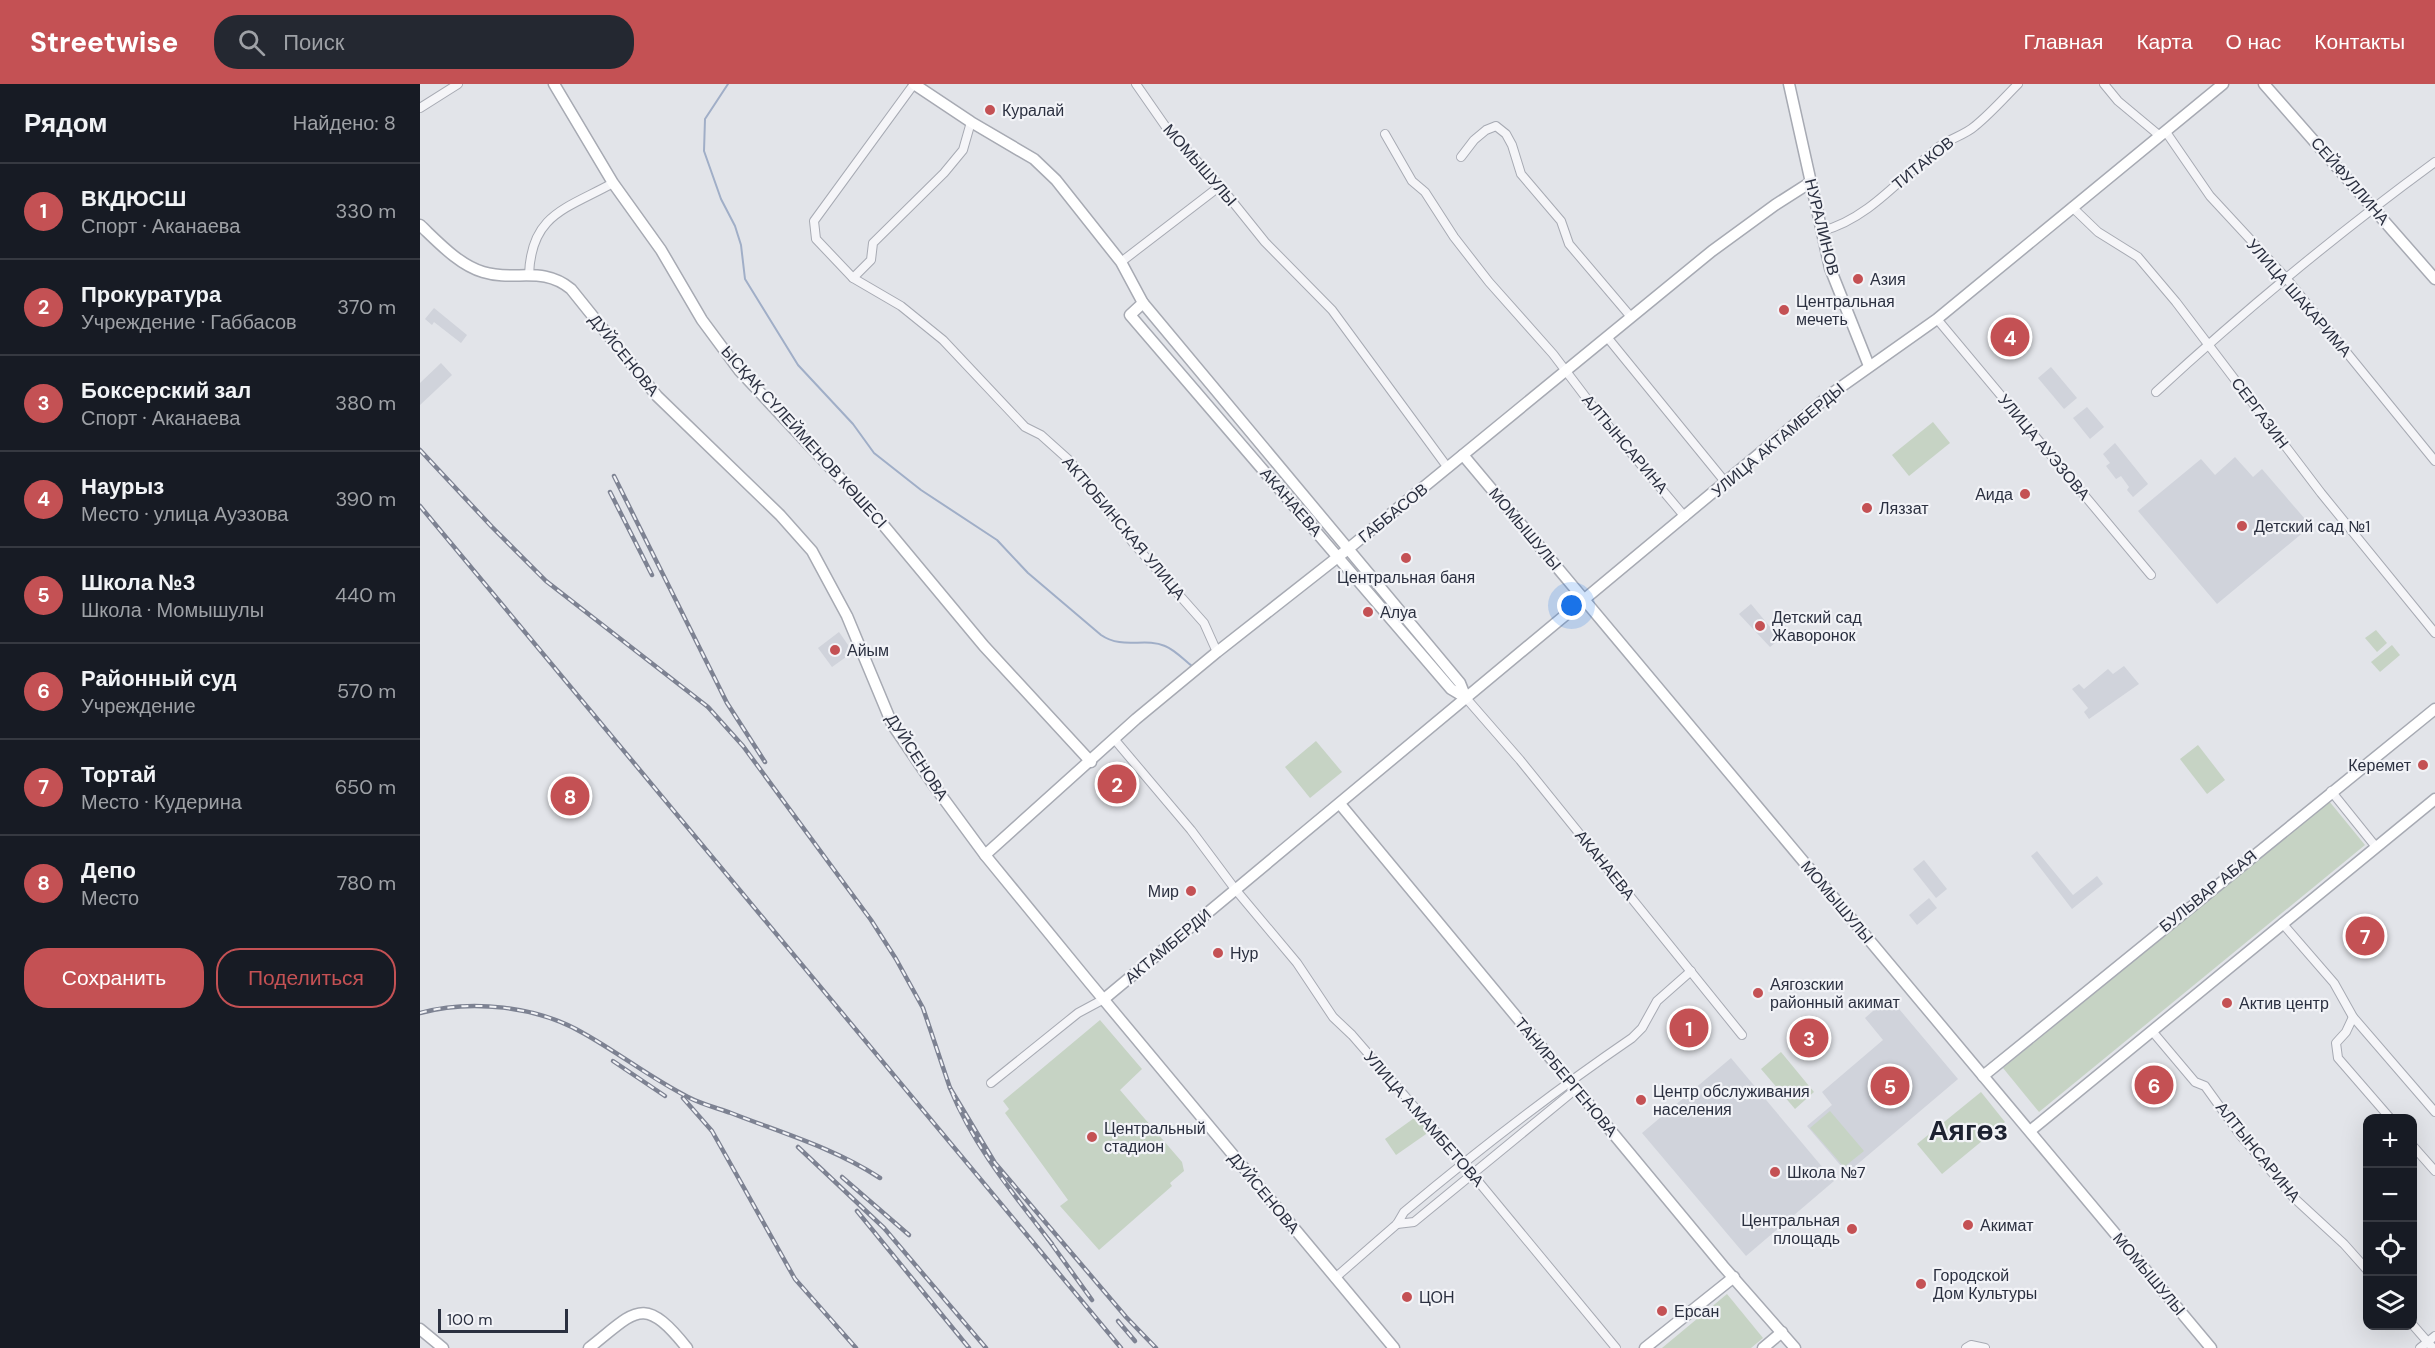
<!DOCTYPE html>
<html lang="ru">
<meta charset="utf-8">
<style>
body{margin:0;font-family:"DM Sans",sans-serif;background:#242831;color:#f1f3f6}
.controls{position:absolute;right:18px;bottom:18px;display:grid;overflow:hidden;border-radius:12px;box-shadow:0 6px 24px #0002}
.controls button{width:54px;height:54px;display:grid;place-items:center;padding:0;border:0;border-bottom:2px solid #363941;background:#171b24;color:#f1f3f6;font:30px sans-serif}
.scale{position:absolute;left:18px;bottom:15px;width:130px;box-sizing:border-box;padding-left:6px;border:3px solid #2b3040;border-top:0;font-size:16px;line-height:21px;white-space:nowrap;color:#2b3040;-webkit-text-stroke:4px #f2f3f7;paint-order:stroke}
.you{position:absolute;left:1152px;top:522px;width:21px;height:21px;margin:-15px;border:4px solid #fff;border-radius:50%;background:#1a73e8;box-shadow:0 0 0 9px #1a73e833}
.badge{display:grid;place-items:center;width:39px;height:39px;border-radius:50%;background:#c45154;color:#fff;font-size:20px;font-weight:700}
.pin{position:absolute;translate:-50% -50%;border:3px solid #fff;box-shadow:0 2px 6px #0006}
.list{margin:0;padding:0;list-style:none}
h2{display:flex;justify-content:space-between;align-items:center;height:78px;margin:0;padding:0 24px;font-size:26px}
h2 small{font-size:20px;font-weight:400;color:#9ea1a6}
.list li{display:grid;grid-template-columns:39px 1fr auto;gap:18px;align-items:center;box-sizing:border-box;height:96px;padding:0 24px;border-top:2px solid #363941}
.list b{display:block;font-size:22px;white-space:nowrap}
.list p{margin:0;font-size:20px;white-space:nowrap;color:#9ea1a6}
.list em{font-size:20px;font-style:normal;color:#9ea1a6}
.actions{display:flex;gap:12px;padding:18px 24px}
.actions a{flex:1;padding:14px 0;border:2px solid #c45154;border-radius:24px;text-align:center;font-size:21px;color:#c45154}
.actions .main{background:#c45154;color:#fff}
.icon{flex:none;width:33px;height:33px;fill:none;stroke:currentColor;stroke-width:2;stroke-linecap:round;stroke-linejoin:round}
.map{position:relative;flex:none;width:2015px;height:1264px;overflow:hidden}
header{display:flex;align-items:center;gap:36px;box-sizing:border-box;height:84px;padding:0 30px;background:#c45154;color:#fff}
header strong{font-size:28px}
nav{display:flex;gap:33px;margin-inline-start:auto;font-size:21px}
.search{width:420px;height:54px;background:#242831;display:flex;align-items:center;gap:15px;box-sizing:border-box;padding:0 21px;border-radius:24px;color:#9ea1a6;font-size:22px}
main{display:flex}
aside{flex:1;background:#171b24}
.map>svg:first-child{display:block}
.built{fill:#d0d3db}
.green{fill:#c6d3c4}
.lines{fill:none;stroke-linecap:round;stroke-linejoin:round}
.stream{stroke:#a0aec7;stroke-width:2}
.street-casing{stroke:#a7aab3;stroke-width:10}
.secondary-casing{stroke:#a7aab3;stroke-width:13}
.street{stroke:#f5f5f8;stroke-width:8}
.secondary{stroke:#fff;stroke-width:10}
.rail-casing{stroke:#7d8292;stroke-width:4.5}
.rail{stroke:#f2f3f7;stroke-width:2;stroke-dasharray:7;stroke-linecap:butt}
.poi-dot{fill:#c45154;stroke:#f2f3f7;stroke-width:2}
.labels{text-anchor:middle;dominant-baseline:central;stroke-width:4.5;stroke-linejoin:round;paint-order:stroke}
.poi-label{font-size:16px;fill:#2b3040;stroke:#f2f3f7;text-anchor:start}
.street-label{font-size:16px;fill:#2b3040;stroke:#f2f3f7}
.town-label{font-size:28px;font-weight:bold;fill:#1d2231;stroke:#f2f3f7}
</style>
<header>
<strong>Streetwise</strong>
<div class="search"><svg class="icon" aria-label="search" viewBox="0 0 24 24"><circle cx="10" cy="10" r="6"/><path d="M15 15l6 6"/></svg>Поиск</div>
<nav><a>Главная</a><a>Карта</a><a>О нас</a><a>Контакты</a></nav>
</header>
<main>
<aside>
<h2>Рядом<small>Найдено: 8</small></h2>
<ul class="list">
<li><span class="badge">1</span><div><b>ВКДЮСШ</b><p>Спорт · Аканаева</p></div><em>330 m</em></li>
<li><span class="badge">2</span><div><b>Прокуратура</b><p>Учреждение · Габбасов</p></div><em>370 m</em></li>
<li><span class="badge">3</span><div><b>Боксерский зал</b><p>Спорт · Аканаева</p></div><em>380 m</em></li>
<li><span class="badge">4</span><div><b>Наурыз</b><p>Место · улица Ауэзова</p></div><em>390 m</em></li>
<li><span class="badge">5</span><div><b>Школа №3</b><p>Школа · Момышулы</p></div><em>440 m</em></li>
<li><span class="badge">6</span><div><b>Районный суд</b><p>Учреждение</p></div><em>570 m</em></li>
<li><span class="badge">7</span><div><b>Тортай</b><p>Место · Кудерина</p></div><em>650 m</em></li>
<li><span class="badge">8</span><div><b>Депо</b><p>Место</p></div><em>780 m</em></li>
</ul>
<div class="actions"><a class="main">Сохранить</a><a>Поделиться</a></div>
</aside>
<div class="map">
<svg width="2015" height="1264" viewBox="0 0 2015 1264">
<rect width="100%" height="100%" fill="#e2e4e9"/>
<g class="built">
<path d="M14 224 47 251 41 259 14 238 12 241 5 235Z"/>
<path d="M21 279 32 291 0 321V299Z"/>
<path d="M1631 283 1657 314 1644 325 1618 294Z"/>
<path d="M1667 323 1684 343 1670 355 1653 334Z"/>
<path d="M1695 359 1728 400 1713 413 1707 406 1709 403 1701 392 1696 395 1686 382 1690 379 1683 370Z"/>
<path d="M1815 373 1833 393 1842 385 1891 442 1797 520 1718 427 1781 375 1795 391Z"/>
<path d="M1331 520 1360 555 1350 563 1319 530Z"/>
<path d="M419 548 433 568 412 583 398 564Z"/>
<path d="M1704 582 1719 600 1669 635 1664 628 1668 624 1652 605 1659 600 1664 605 1688 585 1693 590Z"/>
<path d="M1617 767 1653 811 1677 792 1683 800 1652 825 1611 772Z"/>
<path d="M1504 776 1527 805 1516 814 1493 785Z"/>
<path d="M1509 814 1517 824 1497 841 1489 831Z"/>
<path d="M1469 913 1538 995 1427 1089 1387 1042 1412 1021 1402 1008 1463 956 1445 934Z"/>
<path d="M1311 974 1414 1097 1326 1172 1222 1049Z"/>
</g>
<g class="green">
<path d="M1513 338 1530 359 1489 392 1472 371Z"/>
<path d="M1956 546 1967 559 1957 568 1945 554Z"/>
<path d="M1972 561 1980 571 1960 588 1951 578Z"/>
<path d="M896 657 922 688 890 714 865 683Z"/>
<path d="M1778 661 1805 696 1787 710 1760 675Z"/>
<path d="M1909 717 1945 761 1619 1028 1583 984Z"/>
<path d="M680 936 722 985 700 1006 762 1078 764 1087 750 1099 752 1102 679 1166 640 1122 648 1116 585 1029 589 1025 583 1017Z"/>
<path d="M1361 968 1394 1008 1375 1025 1341 985Z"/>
<path d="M1561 1008 1585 1038 1522 1090 1497 1060Z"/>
<path d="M1410 1027 1444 1067 1424 1083 1390 1044Z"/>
<path d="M997 1032 1009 1048 976 1071 965 1055Z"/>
<path d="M1307 1210 1343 1254 1331 1264H1242Z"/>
</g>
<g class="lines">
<path class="stream" d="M308 0 285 35 284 67 301 115 315 142 321 161 325 195 378 281 433 340 454 369 501 406 577 456 608 489 681 551C703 566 724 553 745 562 755 566 764 576 772 582"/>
<defs>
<g id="street">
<path d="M494 0 394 137 396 155 433 194 481 222 523 256 605 343 621 351 650 377 714 460 784 539 797 568"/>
<path d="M716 0 748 46 800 102 845 158 912 226 1028 384"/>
<path d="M1684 0 1698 17 1740 52"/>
<path d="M0 24 38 0"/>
<path d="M1746 48 1790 112 1866 194 2015 377"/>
<path d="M965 50 992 97 1005 108 1034 153 1069 198 1133 270 1180 332 1265 433"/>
<path d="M1041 73 1054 56 1066 46 1076 42 1086 50 1092 61 1101 90 1141 137 1149 160 1211 233"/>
<path d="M1652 123 1678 148 1718 173 1756 218 1901 409 2015 549"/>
<path d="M1402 147C1449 135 1482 92 1520 62 1531 54 1545 51 1555 42 1570 30 1584 14 1598 0"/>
<path d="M701 178 800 102"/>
<path d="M109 191C111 130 146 125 193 99"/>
<path d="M433 194 451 176 453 159 524 89 543 66 551 38"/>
<path d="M1517 235 1731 491"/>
<path d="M1187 253 1306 399"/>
<path d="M1736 308C1825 226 1918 149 2015 78"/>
<path d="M1046 614 1100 676 1322 951"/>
<path d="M695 656 771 746 815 805 877 879 913 933 932 951 1043 1079 1196 1264"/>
<path d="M1911 707 1956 763"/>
<path d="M1862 839 1914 899 1933 933 2015 1028"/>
<path d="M1933 933 1926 948 1916 959 1918 974 1970 1034"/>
<path d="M1732 947 1775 998 1785 1002 1821 1052 1873 1113 1924 1160 1948 1187"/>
<path d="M571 999 658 929 684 915"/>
<path d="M1992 1061 2015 1087"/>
<path d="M977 1140 994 1138 1156 1005"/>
<path d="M915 1194 977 1140 984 1128C1058 1066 1133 1008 1212 954L1222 944 1237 917 1271 887"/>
<path d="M1992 1240 2013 1264"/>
<path d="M1546 1264 1551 1261 1565 1264"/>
<path d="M2000 1264 2015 1252"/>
</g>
<g id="secondary">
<path d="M134 0 193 99 241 166 282 236 319 286 460 437 564 562 671 678"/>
<path d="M494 0 551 38 614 75 636 96 701 178 723 219 1040 599 1046 614"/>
<path d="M1369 0 1410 184 1449 282"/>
<path d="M1844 0 2015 195"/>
<path d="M0 141C18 158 39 181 63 188 95 198 122 181 151 205L237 312 360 431 392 467 427 532 472 640 515 703 565 771 669 898 974 1264"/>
<path d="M723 219 710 231 1031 605 1046 614"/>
<path d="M1043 371 1791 1264"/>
<path d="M920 720 1303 1182 1375 1264"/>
<path d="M565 771 716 635 797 568 928 465 1292 167 1355 121 1391 98"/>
<path d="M684 915 1411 310 1517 235 1803 0"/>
<path d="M1563 992 2015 625"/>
<path d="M1610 1047 2015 715"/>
<path d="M0 1245 23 1264"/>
<path d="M169 1264C216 1227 223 1209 267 1264"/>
<path d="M1225 1264 1314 1193"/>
<path d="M1343 1264 1362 1248"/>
</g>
</defs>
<use href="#street" class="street-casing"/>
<use href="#secondary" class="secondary-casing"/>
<use href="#street" class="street"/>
<use href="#secondary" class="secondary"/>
<defs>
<g id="rail">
<path d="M0 366 72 443 126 497 288 623 323 662 451 836 476 875 503 924 530 1004"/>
<path d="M194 392 307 619 345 678"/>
<path d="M190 408 232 491"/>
<path d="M0 422 701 1264"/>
<path d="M0 929C51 915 117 922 163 949 199 969 232 995 268 1013 281 1020 297 1024 311 1029 362 1049 414 1064 460 1094"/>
<path d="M193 977 245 1012"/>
<path d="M263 1014 292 1047 375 1195 436 1264"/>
<path d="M378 1063 464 1144 566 1264"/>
<path d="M422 1093 489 1151"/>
<path d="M437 1127 549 1264"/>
<path d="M628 1155C591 1107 553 1061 530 1004L575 1079 706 1233 736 1264"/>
<path d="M632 1160 628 1155 672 1216"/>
<path d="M698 1237 715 1257"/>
</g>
</defs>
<use href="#rail" class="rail-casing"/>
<use href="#rail" class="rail"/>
</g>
<g class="poi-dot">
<circle cx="570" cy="26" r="6"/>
<circle cx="1438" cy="195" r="6"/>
<circle cx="1364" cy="226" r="6"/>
<circle cx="1605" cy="410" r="6"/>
<circle cx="1447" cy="424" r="6"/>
<circle cx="1822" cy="442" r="6"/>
<circle cx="986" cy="474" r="6"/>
<circle cx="948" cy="528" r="6"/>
<circle cx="1340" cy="542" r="6"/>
<circle cx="415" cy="566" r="6"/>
<circle cx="2003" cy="681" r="6"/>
<circle cx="771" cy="807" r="6"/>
<circle cx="798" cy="869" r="6"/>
<circle cx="1338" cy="909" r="6"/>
<circle cx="1807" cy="919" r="6"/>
<circle cx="1221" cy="1016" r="6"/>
<circle cx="672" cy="1053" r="6"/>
<circle cx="1355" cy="1088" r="6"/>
<circle cx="1548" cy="1141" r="6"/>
<circle cx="1432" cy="1145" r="6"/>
<circle cx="1501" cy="1200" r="6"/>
<circle cx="987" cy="1213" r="6"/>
<circle cx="1242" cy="1227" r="6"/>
</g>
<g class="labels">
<g class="poi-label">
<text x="582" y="26">Куралай</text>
<text x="1450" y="195">Азия</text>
<text x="1376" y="217">Центральная<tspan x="1376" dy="18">мечеть</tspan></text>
<text x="1593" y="410" text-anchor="end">Аида</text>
<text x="1459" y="424">Ляззат</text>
<text x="1834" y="442">Детский сад №1</text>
<text x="986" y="493" text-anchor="middle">Центральная баня</text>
<text x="960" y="528">Алуа</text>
<text x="1352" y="533">Детский сад<tspan x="1352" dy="18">Жаворонок</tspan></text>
<text x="427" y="566">Айым</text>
<text x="1991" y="681" text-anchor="end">Керемет</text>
<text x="759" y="807" text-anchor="end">Мир</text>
<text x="810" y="869">Нур</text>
<text x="1350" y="900">Аягозскии<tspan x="1350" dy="18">районный акимат</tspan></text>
<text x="1819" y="919">Актив центр</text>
<text x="1233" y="1007">Центр обслуживания<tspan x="1233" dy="18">населения</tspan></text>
<text x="684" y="1044">Центральный<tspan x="684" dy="18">стадион</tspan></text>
<text x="1367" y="1088">Школа №7</text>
<text x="1420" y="1136" text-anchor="end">Центральная<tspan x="1420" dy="18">площадь</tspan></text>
<text x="1560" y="1141">Акимат</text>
<text x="1513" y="1191">Городской<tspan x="1513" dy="18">Дом Культуры</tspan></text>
<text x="999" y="1213">ЦОН</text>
<text x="1254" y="1227">Ерсан</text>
</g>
<g class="street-label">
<text transform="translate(1503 79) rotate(-39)">ТИТАКОВ</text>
<text transform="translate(780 81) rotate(49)">МОМЫШУЛЫ</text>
<text transform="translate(1930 97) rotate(49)">СЕЙФУЛЛИНА</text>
<text transform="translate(1402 143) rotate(76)">НУРАЛИНОВ</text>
<text transform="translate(1879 214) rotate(49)">УЛИЦА ШАКАРИМА</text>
<text transform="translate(204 271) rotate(51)">ДУЙСЕНОВА</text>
<text transform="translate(1840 329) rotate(53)">СЕРГАЗИН</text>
<text transform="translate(384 353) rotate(48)">ЫСҚАҚ СҮЛЕЙМЕНОВ КӨШЕСІ</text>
<text transform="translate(1358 356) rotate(-40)">УЛИЦА АКТАМБЕРДЫ</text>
<text transform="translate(1205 360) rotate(50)">АЛТЫНСАРИНА</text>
<text transform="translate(1624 363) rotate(50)">УЛИЦА АУЭЗОВА</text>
<text transform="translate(871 418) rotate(49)">АКАНАЕВА</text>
<text transform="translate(973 429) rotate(-39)">ГАББАСОВ</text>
<text transform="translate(704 444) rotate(50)">АКТЮБИНСКАЯ УЛИЦА</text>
<text transform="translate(1105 445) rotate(50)">МОМЫШУЛЫ</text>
<text transform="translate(497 673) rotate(57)">ДУЙСЕНОВА</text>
<text transform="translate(1185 781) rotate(51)">АКАНАЕВА</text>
<text transform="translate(1788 807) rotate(-39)">БУЛЬВАР АБАЯ</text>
<text transform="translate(1417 818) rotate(50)">МОМЫШУЛЫ</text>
<text transform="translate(748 862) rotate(-40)">АКТАМБЕРДИ</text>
<text transform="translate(1146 993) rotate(50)">ТАНИРБЕРГЕНОВА</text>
<text transform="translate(1004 1035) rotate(49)">УЛИЦА А.МАМБЕТОВА</text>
<text transform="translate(1838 1068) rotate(51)">АЛТЫНСАРИНА</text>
<text transform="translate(844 1109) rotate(50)">ДУЙСЕНОВА</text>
<text transform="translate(1729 1190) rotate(50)">МОМЫШУЛЫ</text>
</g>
<g class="town-label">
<text x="1548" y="1046">Аягөз</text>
</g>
</g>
</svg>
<div class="controls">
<button>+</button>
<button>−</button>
<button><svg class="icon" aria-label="locate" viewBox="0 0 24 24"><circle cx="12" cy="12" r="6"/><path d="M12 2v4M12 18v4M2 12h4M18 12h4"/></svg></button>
<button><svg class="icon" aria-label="layers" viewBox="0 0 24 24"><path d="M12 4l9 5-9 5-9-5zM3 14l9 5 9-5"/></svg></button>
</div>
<div class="scale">100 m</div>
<div class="you"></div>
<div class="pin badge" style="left:1269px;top:944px">1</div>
<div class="pin badge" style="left:697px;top:700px">2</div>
<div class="pin badge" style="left:1389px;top:954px">3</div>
<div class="pin badge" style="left:1590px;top:253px">4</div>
<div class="pin badge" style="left:1470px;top:1002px">5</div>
<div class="pin badge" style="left:1734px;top:1001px">6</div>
<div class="pin badge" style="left:1945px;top:852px">7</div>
<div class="pin badge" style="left:150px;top:712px">8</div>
</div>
</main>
